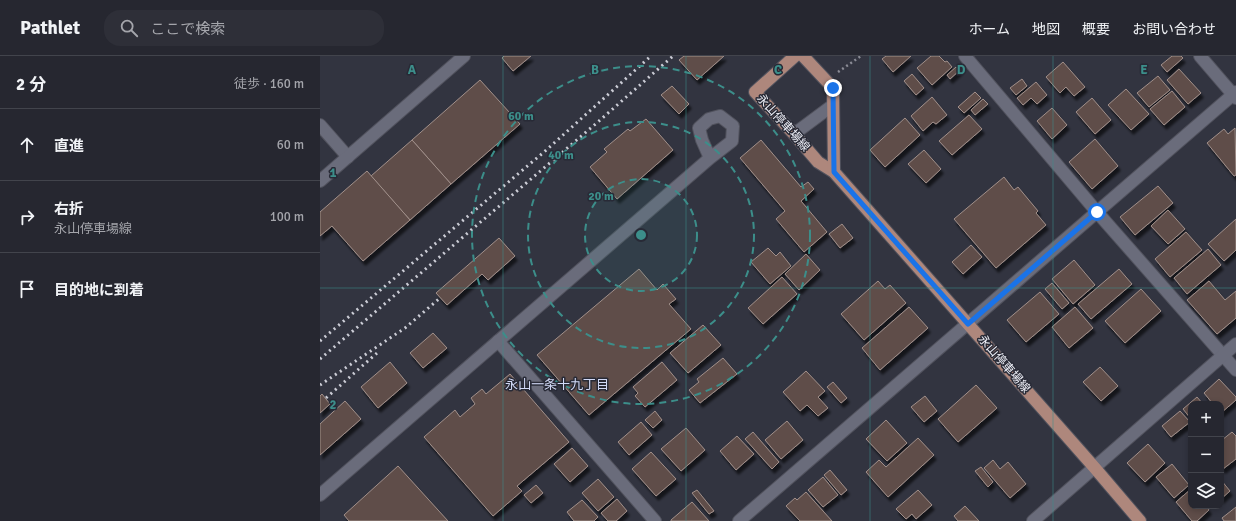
<!DOCTYPE html>
<html lang="ja">
<meta charset="utf-8">
<style>
body{margin:0;font-family:Signika,"Noto Sans JP",sans-serif;background:#2e2f38;color:#f1f3f6}
.controls{position:absolute;right:12px;bottom:12px;display:grid;overflow:hidden;border-radius:8px;box-shadow:0 2px 6px #0003}
.controls button{width:36px;height:36px;display:grid;place-items:center;padding:0;border:0;border-bottom:1px solid #42444c;background:#262730;color:#f1f3f6;font:20px sans-serif}
.stop{position:absolute;width:12px;height:12px;margin:-9px;border:3px solid #1a73e8;border-radius:50%;background:#fff}
.stop.end{background:#1a73e8;border-color:#fff;box-shadow:0 1px 4px #0008}
.list{margin:0;padding:0;list-style:none}
h2{display:flex;justify-content:space-between;align-items:center;height:52px;margin:0;padding:0 16px;font-size:17px}
h2 small{font-size:13px;font-weight:400;color:#a4a5ab}
.list li{display:grid;grid-template-columns:26px 1fr auto;gap:12px;align-items:center;box-sizing:border-box;height:72px;padding:0 16px;border-top:1px solid #42444c}
.list b{display:block;font-size:15px;white-space:nowrap}
.list p{margin:0;font-size:13px;white-space:nowrap;color:#a4a5ab}
.list em{font-size:13px;font-style:normal;color:#a4a5ab}
.icon{flex:none;width:22px;height:22px;fill:none;stroke:currentColor;stroke-width:2;stroke-linecap:round;stroke-linejoin:round}
.map{position:relative;flex:none;width:916px;height:465px;overflow:hidden}
header{display:flex;align-items:center;gap:24px;box-sizing:border-box;height:56px;padding:0 20px;background:#262730;border-bottom:1px solid #42444c}
header strong{font-size:19px}
nav{display:flex;gap:22px;margin-inline-start:auto;font-size:14px}
.search{width:280px;height:36px;background:#2e2f38;display:flex;align-items:center;gap:10px;box-sizing:border-box;padding:0 14px;border-radius:16px;color:#a4a5ab;font-size:15px}
main{display:flex}
aside{flex:1;background:#262730}
.map>svg:first-child{display:block}
.building{fill:#5e4e49;stroke:#a18f8a;filter:url(#shadow)}
.lines{fill:none;stroke-linecap:round;stroke-linejoin:round}
.minor-casing{stroke:#51525d;stroke-width:14}
.major-casing{stroke:#51525d;stroke-width:14}
.path{stroke:#8b8c96;stroke-width:2.5;stroke-dasharray:2 3;stroke-linecap:butt}
.minor{stroke:#6a6c7b;stroke-width:12}
.major{stroke:#ae877c;stroke-width:12}
.rail{stroke:#cccdd6;stroke-width:3;stroke-dasharray:2 4;stroke-linecap:butt}
.route{stroke:#1a73e8;stroke-width:5}
.grid{fill:none;stroke:#3c8e8a;stroke-width:1;stroke-opacity:0.55}
.ring{fill:none;stroke:#3c8e8a;stroke-width:2;stroke-dasharray:7 5}
.labels{text-anchor:middle;dominant-baseline:central;stroke-width:3;stroke-linejoin:round;paint-order:stroke}
.street-label{font-size:12px;fill:#eff0f8;stroke:#282a36}
.neighbourhood-label{font-size:13px;fill:#d1d9f6;stroke:#282a36}
.grid-label{font-size:13px;text-anchor:middle;font-weight:bold;fill:#3c8e8a;stroke:#282a36;stroke-width:3;stroke-linejoin:round;paint-order:stroke}
.centre{fill:#3c8e8a;stroke:#282a36;stroke-width:2}
.ring-label{font-size:12px;text-anchor:middle;font-weight:bold;fill:#3c8e8a;stroke:#282a36;stroke-width:3;stroke-linejoin:round;paint-order:stroke}
</style>
<header>
<strong>Pathlet</strong>
<div class="search"><svg class="icon" aria-label="search" viewBox="0 0 24 24"><circle cx="10" cy="10" r="6"/><path d="M15 15l6 6"/></svg>ここで検索</div>
<nav><a>ホーム</a><a>地図</a><a>概要</a><a>お問い合わせ</a></nav>
</header>
<main>
<aside>
<h2>2 分<small>徒歩 · 160 m</small></h2>
<ul class="list">
<li><svg class="icon" aria-label="ahead" viewBox="0 0 24 24"><path d="M12 20V5M6 11l6-6 6 6"/></svg><div><b>直進</b></div><em>60 m</em></li>
<li><svg class="icon" aria-label="right" viewBox="0 0 24 24"><path d="M7 20v-9h11M14 6l5 5-5 5"/></svg><div><b>右折</b><p>永山停車場線</p></div><em>100 m</em></li>
<li><svg class="icon" aria-label="arrive" viewBox="0 0 24 24"><path d="M6 21V4h12l-3 4 3 4H6"/></svg><div><b>目的地に到着</b></div></li>
</ul>
</aside>
<div class="map">
<svg width="916" height="465" viewBox="0 0 916 465">
<defs>
<filter id="shadow"><feDropShadow dx="2.5" dy="4.5" stdDeviation="1" flood-color="#0009"/></filter>
</defs>
<rect width="100%" height="100%" fill="#323440"/>
<g class="building">
<path d="M184 0H211L193 15 182 2Z"/>
<path d="M364 0H404L377 24 359 4Z"/>
<path d="M566 0H591L573 16 562 3Z"/>
<path d="M611 0H619L625 6 627 5 632 11 612 29 597 12Z"/>
<path d="M852 0H861L863 2 847 16 841 9Z"/>
<path d="M743 6 765 31 754 40 746 31 740 37 726 21Z"/>
<path d="M636 11 640 14 630 23 627 19Z"/>
<path d="M859 13 881 37 868 48 847 24Z"/>
<path d="M592 18 604 32 596 39 584 25Z"/>
<path d="M838 20 850 34 829 51 817 37Z"/>
<path d="M702 23 707 30 696 39 690 32Z"/>
<path d="M160 24 200 68 131 128 92 84Z"/>
<path d="M716 26 727 39 717 48 711 42 703 49 697 42Z"/>
<path d="M352 30 369 48 359 58 341 39Z"/>
<path d="M806 33 829 58 811 74 788 49Z"/>
<path d="M852 35 865 51 844 69 830 53Z"/>
<path d="M655 36 661 42 644 57 638 51Z"/>
<path d="M612 41 627 59 616 68 613 66 603 75 591 60Z"/>
<path d="M772 42 791 64 775 78 756 56Z"/>
<path d="M663 43 668 48 655 59 651 54Z"/>
<path d="M732 52 747 69 732 83 717 65Z"/>
<path d="M649 59 662 73 632 99 619 85Z"/>
<path d="M585 62 600 79 565 111 550 94Z"/>
<path d="M326 63 353 94 297 143 270 111 287 96 284 93 308 73 310 75Z"/>
<path d="M915 72 916 119 914 120 887 87 904 73 908 78Z"/>
<path d="M775 83 798 110 772 133 749 106Z"/>
<path d="M92 84 131 128 90 164 51 120Z"/>
<path d="M441 84 481 131 488 126 494 133 481 145 507 176 484 196 456 163 465 155 420 102Z"/>
<path d="M604 94 621 113 606 127 588 108Z"/>
<path d="M47 115 90 164 43 205 12 170 0 180V156Z"/>
<path d="M684 121 694 134 698 131 718 155 716 157 726 169 676 212 634 163Z"/>
<path d="M838 130 853 147 815 179 800 161Z"/>
<path d="M848 154 865 173 848 188 831 170Z"/>
<path d="M916 163V194L904 205 888 188Z"/>
<path d="M522 168 533 182 520 192 509 178Z"/>
<path d="M866 176 882 194 850 221 835 203Z"/>
<path d="M179 182 195 200 168 224 162 218 127 249 116 237Z"/>
<path d="M651 189 662 201 643 218 632 206Z"/>
<path d="M448 192 456 200 460 196 471 210 450 228 431 206Z"/>
<path d="M888 193 901 209 867 238 854 222Z"/>
<path d="M486 198 500 214 479 234 465 218Z"/>
<path d="M754 204 775 229 753 248 732 223Z"/>
<path d="M319 213 337 234 343 228 356 243 349 248 371 273 269 359 217 299Z"/>
<path d="M799 213 812 228 771 263 758 248Z"/>
<path d="M462 221 477 238 443 268 428 252Z"/>
<path d="M558 225 565 233 570 229 586 247 544 284 521 258Z"/>
<path d="M889 225 905 244 916 235V262L897 278 867 244Z"/>
<path d="M732 227 749 247 742 253 725 233Z"/>
<path d="M821 233 841 255 805 287 785 265Z"/>
<path d="M720 236 739 258 706 286 687 264Z"/>
<path d="M589 251 608 272 560 314 542 292Z"/>
<path d="M755 251 773 272 749 292 732 271Z"/>
<path d="M383 269 401 289 368 317 350 297Z"/>
<path d="M113 277 127 292 103 312 90 297Z"/>
<path d="M403 302 417 318 380 347 369 334 379 326 377 323Z"/>
<path d="M70 306 87 327 58 352 41 331Z"/>
<path d="M342 306 357 324 325 351 315 340 318 337 313 331Z"/>
<path d="M780 311 798 330 781 345 763 326Z"/>
<path d="M486 315 505 335 498 341 508 352 498 360 487 349 480 355 463 336Z"/>
<path d="M190 318 249 386 197 430 202 435 173 460 104 381 135 354 140 361 155 348 151 342 162 333 166 338Z"/>
<path d="M899 323 916 341V344L901 357V348H893L884 337Z"/>
<path d="M513 326 527 342 521 347 507 331Z"/>
<path d="M656 329 677 352 638 386 618 363Z"/>
<path d="M2 338 10 348 0 357V340Z"/>
<path d="M605 340 617 355 604 366 591 351Z"/>
<path d="M877 341 883 348H871V363L863 353Z"/>
<path d="M25 345 41 363 0 399V368Z"/>
<path d="M335 355 342 364 333 372 325 364Z"/>
<path d="M860 355 870 366 851 381 842 370Z"/>
<path d="M566 364 587 387 567 405 546 383Z"/>
<path d="M467 365 483 384 461 403 445 384Z"/>
<path d="M321 366 332 379 309 399 298 386Z"/>
<path d="M366 372 385 394 361 415 341 393Z"/>
<path d="M433 376 459 406 452 413 425 383Z"/>
<path d="M912 376 916 380V403L903 413 901 411V383L902 384Z"/>
<path d="M417 380 434 398 416 414 400 395Z"/>
<path d="M598 382 614 399 568 441 546 416 559 404 566 411Z"/>
<path d="M828 388 845 407 825 426 807 407Z"/>
<path d="M252 392 268 410 250 426 234 408Z"/>
<path d="M331 396 356 423 336 440 312 413Z"/>
<path d="M673 404 680 413 688 406 706 428 690 442 664 412Z"/>
<path d="M852 408 869 429 854 442 836 421Z"/>
<path d="M78 410 128 465H29L24 459Z"/>
<path d="M661 411 673 426 668 431 655 415Z"/>
<path d="M510 414 527 434 521 439 504 419Z"/>
<path d="M503 421 518 439 503 451 488 434Z"/>
<path d="M278 423 294 441 278 455 262 437Z"/>
<path d="M901 424 910 435 901 443Z"/>
<path d="M216 429 223 437 211 447 204 439Z"/>
<path d="M871 433V450H886L889 454 877 465H872L856 446Z"/>
<path d="M377 434 394 455 389 458 372 437Z"/>
<path d="M598 434 612 449 596 463 592 458 586 463 576 453Z"/>
<path d="M486 436 512 465H480L466 450 475 442 477 444Z"/>
<path d="M297 443 307 455 296 465H288L281 457Z"/>
<path d="M262 444 278 461 274 465H254L247 456Z"/>
<path d="M372 446 389 465H351V464Z"/>
<path d="M645 450 659 465H638L634 460Z"/>
<path d="M916 451V465H904L902 462Z"/>
</g>
<g class="lines">
<defs>
<g id="minor">
<path d="M645 0 777 156 916 314"/>
<path d="M880 0 916 42"/>
<path d="M0 69 28 101"/>
<path d="M474 78 513 49"/>
<path d="M0 125 144 0"/>
<path d="M178 285 335 465"/>
<path d="M0 439 390 102 412 85 413 70 400 60 389 63 379 72 382 84 390 102"/>
<path d="M419 465 916 36"/>
<path d="M713 465 916 288"/>
</g>
<g id="major">
<path d="M475 0 435 36 474 78 498 106 514 116 774 411 820 465"/>
<path d="M483 0 513 32 514 116"/>
</g>
</defs>
<use href="#minor" class="minor-casing"/>
<use href="#major" class="major-casing"/>
<path class="path" d="M518 16 541 0"/>
<use href="#minor" class="minor"/>
<use href="#major" class="major"/>
<g class="rail">
<path d="M0 285 224 96 331 0"/>
<path d="M0 303 279 65 353 0"/>
<path d="M0 329 85 272 120 242"/>
<path d="M6 342 57 297"/>
</g>
</g>
<g class="lines">
<path class="route" d="M513 32 514 116 648 268 777 156"/>
</g>
<path class="grid" d="M183 0V465M366 0V465M550 0V465M733 0V465M0 232H916"/>
<circle cx="321" cy="179" r="56" fill="#3c8e8a" fill-opacity=".12"/>
<g class="ring">
<circle cx="321" cy="179" r="56"/>
<circle cx="321" cy="179" r="113"/>
<circle cx="321" cy="179" r="169"/>
</g>
<g class="labels">
<g class="street-label">
<text transform="translate(463 67) rotate(48)">永山停車場線</text>
<text transform="translate(684 308) rotate(49)">永山停車場線</text>
</g>
<g class="neighbourhood-label">
<text x="237" y="329">永山一条十九丁目</text>
</g>
</g>
<g class="grid-label">
<text x="92" y="18">A</text>
<text x="275" y="18">B</text>
<text x="458" y="18">C</text>
<text x="641" y="18">D</text>
<text x="824" y="18">E</text>
<text x="13" y="121">1</text>
<text x="13" y="353">2</text>
</g>
<circle cx="321" cy="179" r="6" class="centre"/>
<g class="ring-label">
<text x="201" y="64">60 m</text>
<text x="241" y="103">40 m</text>
<text x="281" y="144">20 m</text>
</g>
</svg>
<div class="controls">
<button>+</button>
<button>−</button>
<button><svg class="icon" aria-label="layers" viewBox="0 0 24 24"><path d="M12 4l9 5-9 5-9-5zM3 14l9 5 9-5"/></svg></button>
</div>
<div class="stop" style="left:777px;top:156px"></div>
<div class="stop end" style="left:513px;top:32px"></div>
</div>
</main>
